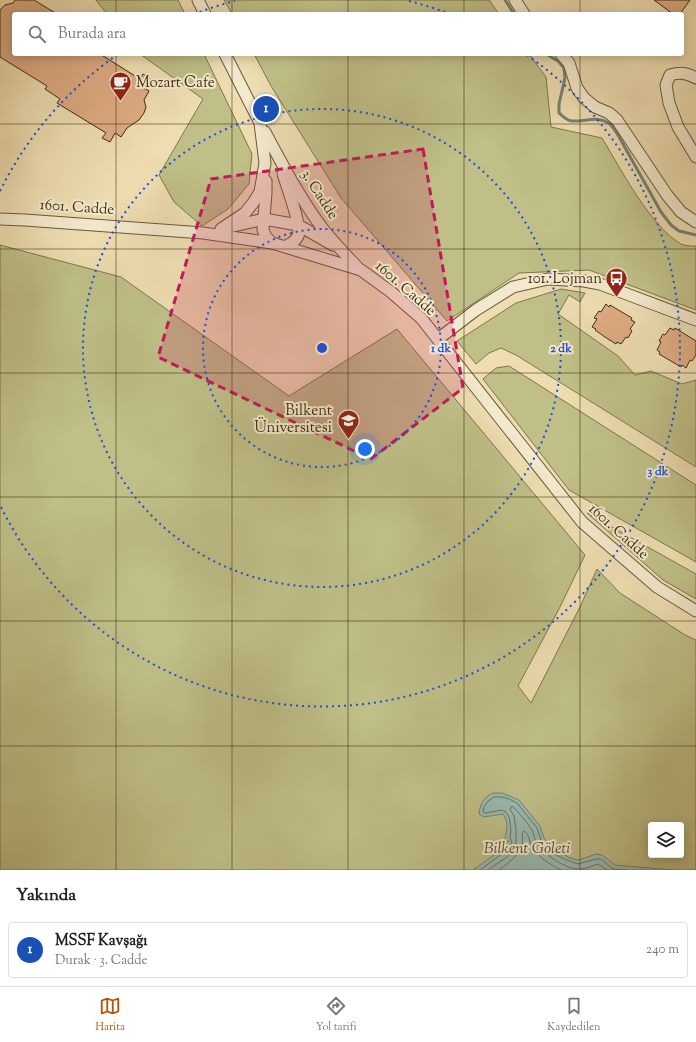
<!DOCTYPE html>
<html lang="tr">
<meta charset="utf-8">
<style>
body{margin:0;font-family:"Sorts Mill Goudy",serif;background:#f6f6f6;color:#222}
.controls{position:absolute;right:12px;bottom:12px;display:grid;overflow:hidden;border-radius:4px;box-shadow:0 2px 10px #0003}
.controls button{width:36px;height:36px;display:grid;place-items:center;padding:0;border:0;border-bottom:1px solid #e0e0e0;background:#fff;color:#222;font:20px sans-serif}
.you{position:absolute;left:365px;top:449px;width:14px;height:14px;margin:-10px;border:3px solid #fff;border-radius:50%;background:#1a73e8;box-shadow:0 0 0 6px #1a73e833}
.badge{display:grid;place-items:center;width:26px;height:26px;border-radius:50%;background:#b45309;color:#fff;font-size:13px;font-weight:700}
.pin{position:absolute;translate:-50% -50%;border:2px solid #fff;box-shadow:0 1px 4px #0006}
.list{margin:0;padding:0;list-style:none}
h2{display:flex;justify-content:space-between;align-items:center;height:52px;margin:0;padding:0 16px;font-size:17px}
h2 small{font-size:13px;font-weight:400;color:#767676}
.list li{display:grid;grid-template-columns:26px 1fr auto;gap:12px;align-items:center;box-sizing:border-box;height:56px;margin:0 8px 8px;padding:0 8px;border:1px solid #e0e0e0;border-radius:4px}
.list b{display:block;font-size:15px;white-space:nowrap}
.list p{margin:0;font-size:13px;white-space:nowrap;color:#767676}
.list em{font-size:13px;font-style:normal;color:#767676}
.icon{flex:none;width:22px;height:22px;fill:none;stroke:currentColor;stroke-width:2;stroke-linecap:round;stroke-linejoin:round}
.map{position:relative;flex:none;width:696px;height:870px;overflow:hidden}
.search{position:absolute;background:#fff;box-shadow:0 2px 10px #0003;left:12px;right:12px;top:12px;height:44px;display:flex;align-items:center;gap:10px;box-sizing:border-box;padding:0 14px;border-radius:4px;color:#767676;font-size:15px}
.sheet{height:116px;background:#fff}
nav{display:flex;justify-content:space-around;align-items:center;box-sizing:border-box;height:56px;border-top:1px solid #e0e0e0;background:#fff;font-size:11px;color:#767676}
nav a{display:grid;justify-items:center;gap:2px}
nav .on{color:#b45309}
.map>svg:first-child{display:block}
.green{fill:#bfbf87;stroke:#7f764c;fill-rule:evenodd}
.water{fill:#9abbb1;stroke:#768271}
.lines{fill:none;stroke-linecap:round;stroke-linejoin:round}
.shore{stroke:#6c7462;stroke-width:1}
.stream{stroke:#768271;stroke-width:3}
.building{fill:#ddab82;stroke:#3f2d12}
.street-casing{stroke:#6a593a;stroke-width:13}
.street{stroke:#f3e9cc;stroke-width:11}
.marked{fill:#c2185b;fill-opacity:0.2;stroke:#c2185b;stroke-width:3;stroke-dasharray:8 5;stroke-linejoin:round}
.grid{fill:none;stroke:#3f2d12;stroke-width:1;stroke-opacity:0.55}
.ring{fill:none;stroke:#1d4ed8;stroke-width:2;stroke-dasharray:2 4}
.labels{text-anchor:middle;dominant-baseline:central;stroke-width:4;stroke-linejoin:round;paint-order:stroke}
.poi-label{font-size:15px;fill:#3f2d12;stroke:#f3e9cc;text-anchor:end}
.street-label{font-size:15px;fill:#3f2d12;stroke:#f3e9cc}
.water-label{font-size:16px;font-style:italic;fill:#56503a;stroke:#f3e9cc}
.centre{fill:#1d4ed8;stroke:#f3e9cc;stroke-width:2}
.ring-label{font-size:12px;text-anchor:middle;font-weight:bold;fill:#1d4ed8;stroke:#f3e9cc;stroke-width:4;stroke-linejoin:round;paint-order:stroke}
</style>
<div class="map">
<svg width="696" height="870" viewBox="0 0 696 870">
<rect width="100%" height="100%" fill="#edddb1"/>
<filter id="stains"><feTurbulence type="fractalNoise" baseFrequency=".005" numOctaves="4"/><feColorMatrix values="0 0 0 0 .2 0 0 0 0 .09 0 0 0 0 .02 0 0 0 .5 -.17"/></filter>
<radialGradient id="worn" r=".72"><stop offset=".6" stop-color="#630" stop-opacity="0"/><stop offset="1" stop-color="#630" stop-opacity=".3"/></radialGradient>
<g class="green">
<path d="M96 0H178L185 14H107Z"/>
<path d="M224 0H489L499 14H232Z"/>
<path d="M140 54H204L252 154 249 184 228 209 202 226 174 202 159 175 203 99Z"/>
<path d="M254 54H529L546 77 551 127 602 138C621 169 650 226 681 244 685 246 691 246 696 246V310L589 270 519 273 447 321 341 198 271 86Z"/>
<path d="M0 245 121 277 289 396 397 329 585 555 560 607 518 686 531 703 580 607 597 569 620 593 685 635 696 640V870H0ZM651 825H681V855H651Z"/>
<path d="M561 289 585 293 580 302 569 295 558 314 618 356 635 375 651 371 682 384 696 380V467L516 355 501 348 489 353 476 364 457 341 516 303Z"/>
<path d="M509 366 696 485V562L569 490 483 379 496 368Z"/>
<path d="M587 513 696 574V599L663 580Z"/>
</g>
<path class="water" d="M493 793H502L519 800 540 826 544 838 549 845 570 858 579 860 596 854 602 855 615 865 674 870H473L501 850 509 841H504C507 832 509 822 503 814L484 817 479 814C480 804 483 798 493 793Z"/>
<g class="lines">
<g class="shore">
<path d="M480 870 503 853 512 843 510 837 511 830 509 817 506 812 502 810 486 813 483 812 484 807 488 801 494 797H502L509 799 517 803 537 828 541 840 546 848 558 856 569 861 578 864 596 859H601L613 869 626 870"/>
<path d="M488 870 507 857 516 845V829L514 816 510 809 512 806C517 810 529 825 532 830 534 834 534 838 536 842 542 853 566 870 580 869 586 869 592 866 598 864L607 870"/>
<path d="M499 870C511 861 526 851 522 834L524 831C529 834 529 840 531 845 538 857 549 864 561 870"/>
</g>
<g class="stream">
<path d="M505 0 514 14"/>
<path d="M546 54 558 61 564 68 565 78 559 104V113C563 116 567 121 572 121 585 122 598 115 610 124 613 127 615 131 618 135L661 212 671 225 679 231 696 235"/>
</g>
</g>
<g class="building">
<path d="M15 0H34L57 14H14V54H100L140 79 143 74 150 78 144 88 149 91 144 100 146 107 144 113 139 120 127 128 121 137 115 133 110 142 102 138 106 133 57 103 60 99 45 89 47 86 0 57V10L5 5 13 3Z"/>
<path d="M654 0H690L680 14H673Z"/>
<path d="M606 304 609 307 610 305 632 318 631 320 635 322 630 329 632 331 628 338 626 337 621 344 617 342 616 344 605 337 595 330 596 329 592 327 597 319 594 318 599 311 601 312Z"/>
<path d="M670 328 674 330 675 328 696 341V355L692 361 690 360 686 368 682 365 681 367 659 354 660 352 657 350 661 342 659 341 663 334 665 335Z"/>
</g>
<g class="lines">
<defs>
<g id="street">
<path d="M198 0 205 14"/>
<path d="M515 0 524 14"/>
<path d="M561 54 569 63 577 88 584 98 595 107 609 113 617 120 667 195 681 212 696 222"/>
<path d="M696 78C687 73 681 72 670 75L666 85 669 103 678 127 696 157"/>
<path d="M265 132C282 164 299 196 320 225 332 241 346 255 359 269"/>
<path d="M283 174C287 187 302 226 298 236 295 242 291 244 286 246"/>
<path d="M266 181V193L263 230 266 237 272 243"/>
<path d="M0 219 25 220 203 233 272 243 361 270 391 292 421 318 582 522 657 587 696 611"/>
<path d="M229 227 264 219 298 225 333 245"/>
<path d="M221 229 245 213 253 203 260 192 265 163 260 123 225 54"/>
<path d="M438 339 476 310 513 287 548 279 584 281 600 284 696 320"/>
</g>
</defs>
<use href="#street" class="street-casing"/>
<use href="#street" class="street"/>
</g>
<path class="marked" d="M423 149 463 388 371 459 158 357 211 179Z"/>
<path class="grid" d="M116 0V14M232 0V14M348 0V14M464 0V14M580 0V14M116 54V870M232 54V870M348 54V870M464 54V870M580 54V870M0 124H696M0 249H696M0 373H696M0 497H696M0 621H696M0 746H696"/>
<g class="ring">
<circle cx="322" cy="348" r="119"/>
<circle cx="322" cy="348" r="239"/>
<path d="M0 191A358 358 0 0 1 117 55M194 14A358 358 0 0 1 235 1M409 1A358 358 0 0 1 450 14M527 55A358 358 0 1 1 0 505"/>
</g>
<defs>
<symbol id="cafe-pin" viewBox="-11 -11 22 30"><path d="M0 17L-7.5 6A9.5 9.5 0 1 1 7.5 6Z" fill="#8f2418" stroke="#f3e9cc"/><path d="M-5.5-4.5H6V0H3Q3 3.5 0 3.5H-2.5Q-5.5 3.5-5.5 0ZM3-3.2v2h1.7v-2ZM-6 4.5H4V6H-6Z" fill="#fff"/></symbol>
<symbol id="bus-pin" viewBox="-11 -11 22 30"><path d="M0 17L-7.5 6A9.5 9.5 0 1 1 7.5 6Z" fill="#8f2418" stroke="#f3e9cc"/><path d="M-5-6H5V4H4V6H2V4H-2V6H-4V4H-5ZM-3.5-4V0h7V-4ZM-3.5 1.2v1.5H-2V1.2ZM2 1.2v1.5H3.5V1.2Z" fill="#fff"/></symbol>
<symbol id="university-pin" viewBox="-11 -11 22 30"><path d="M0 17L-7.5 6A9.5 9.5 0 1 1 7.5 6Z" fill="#8f2418" stroke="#f3e9cc"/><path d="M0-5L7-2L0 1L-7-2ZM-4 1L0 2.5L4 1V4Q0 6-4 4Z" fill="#fff"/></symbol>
</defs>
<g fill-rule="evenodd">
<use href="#cafe-pin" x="108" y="70" width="25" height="34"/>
<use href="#bus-pin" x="604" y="266" width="25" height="34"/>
<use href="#university-pin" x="336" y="408" width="25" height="34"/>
</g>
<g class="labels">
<g class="poi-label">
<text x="136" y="83" text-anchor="start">Mozart Cafe</text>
<text x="602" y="279">101. Lojman</text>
<text x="332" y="411">Bilkent<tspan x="332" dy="17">Üniversitesi</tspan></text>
</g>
<g class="street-label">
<text transform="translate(319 195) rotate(57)">3. Cadde</text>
<text transform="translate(77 208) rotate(4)">1601. Cadde</text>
<text transform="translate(405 289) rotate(41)">1601. Cadde</text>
<text transform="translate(618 532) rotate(42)">1601. Cadde</text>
</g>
<g class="water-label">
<text x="527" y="849">Bilkent Göleti</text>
</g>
</g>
<circle cx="322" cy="348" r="6" class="centre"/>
<g class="ring-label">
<text x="441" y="352">1 dk</text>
<text x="561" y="352">2 dk</text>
<text x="658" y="475">3 dk</text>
</g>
<rect width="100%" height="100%" filter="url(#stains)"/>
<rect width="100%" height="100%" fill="url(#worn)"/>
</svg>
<div class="controls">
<button><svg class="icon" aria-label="layers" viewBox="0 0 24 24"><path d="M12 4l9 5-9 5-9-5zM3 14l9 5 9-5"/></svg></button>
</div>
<div class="you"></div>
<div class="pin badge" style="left:266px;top:109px;background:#1a4fb4">1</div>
<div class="search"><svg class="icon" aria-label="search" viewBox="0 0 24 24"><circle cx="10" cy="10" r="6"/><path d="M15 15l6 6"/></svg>Burada ara</div>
</div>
<section class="sheet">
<h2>Yakında<small></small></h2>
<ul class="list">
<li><span class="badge" style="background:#1a4fb4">1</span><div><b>MSSF Kavşağı</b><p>Durak · 3. Cadde</p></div><em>240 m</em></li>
</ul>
</section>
<nav>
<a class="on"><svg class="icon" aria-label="map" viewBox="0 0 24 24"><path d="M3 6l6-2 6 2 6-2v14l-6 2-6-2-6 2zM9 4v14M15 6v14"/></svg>Harita</a>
<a><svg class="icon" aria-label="directions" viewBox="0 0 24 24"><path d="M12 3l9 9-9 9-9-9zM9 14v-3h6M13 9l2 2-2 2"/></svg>Yol tarifi</a>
<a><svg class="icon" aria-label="saved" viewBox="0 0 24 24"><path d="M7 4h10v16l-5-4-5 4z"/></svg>Kaydedilen</a>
</nav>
